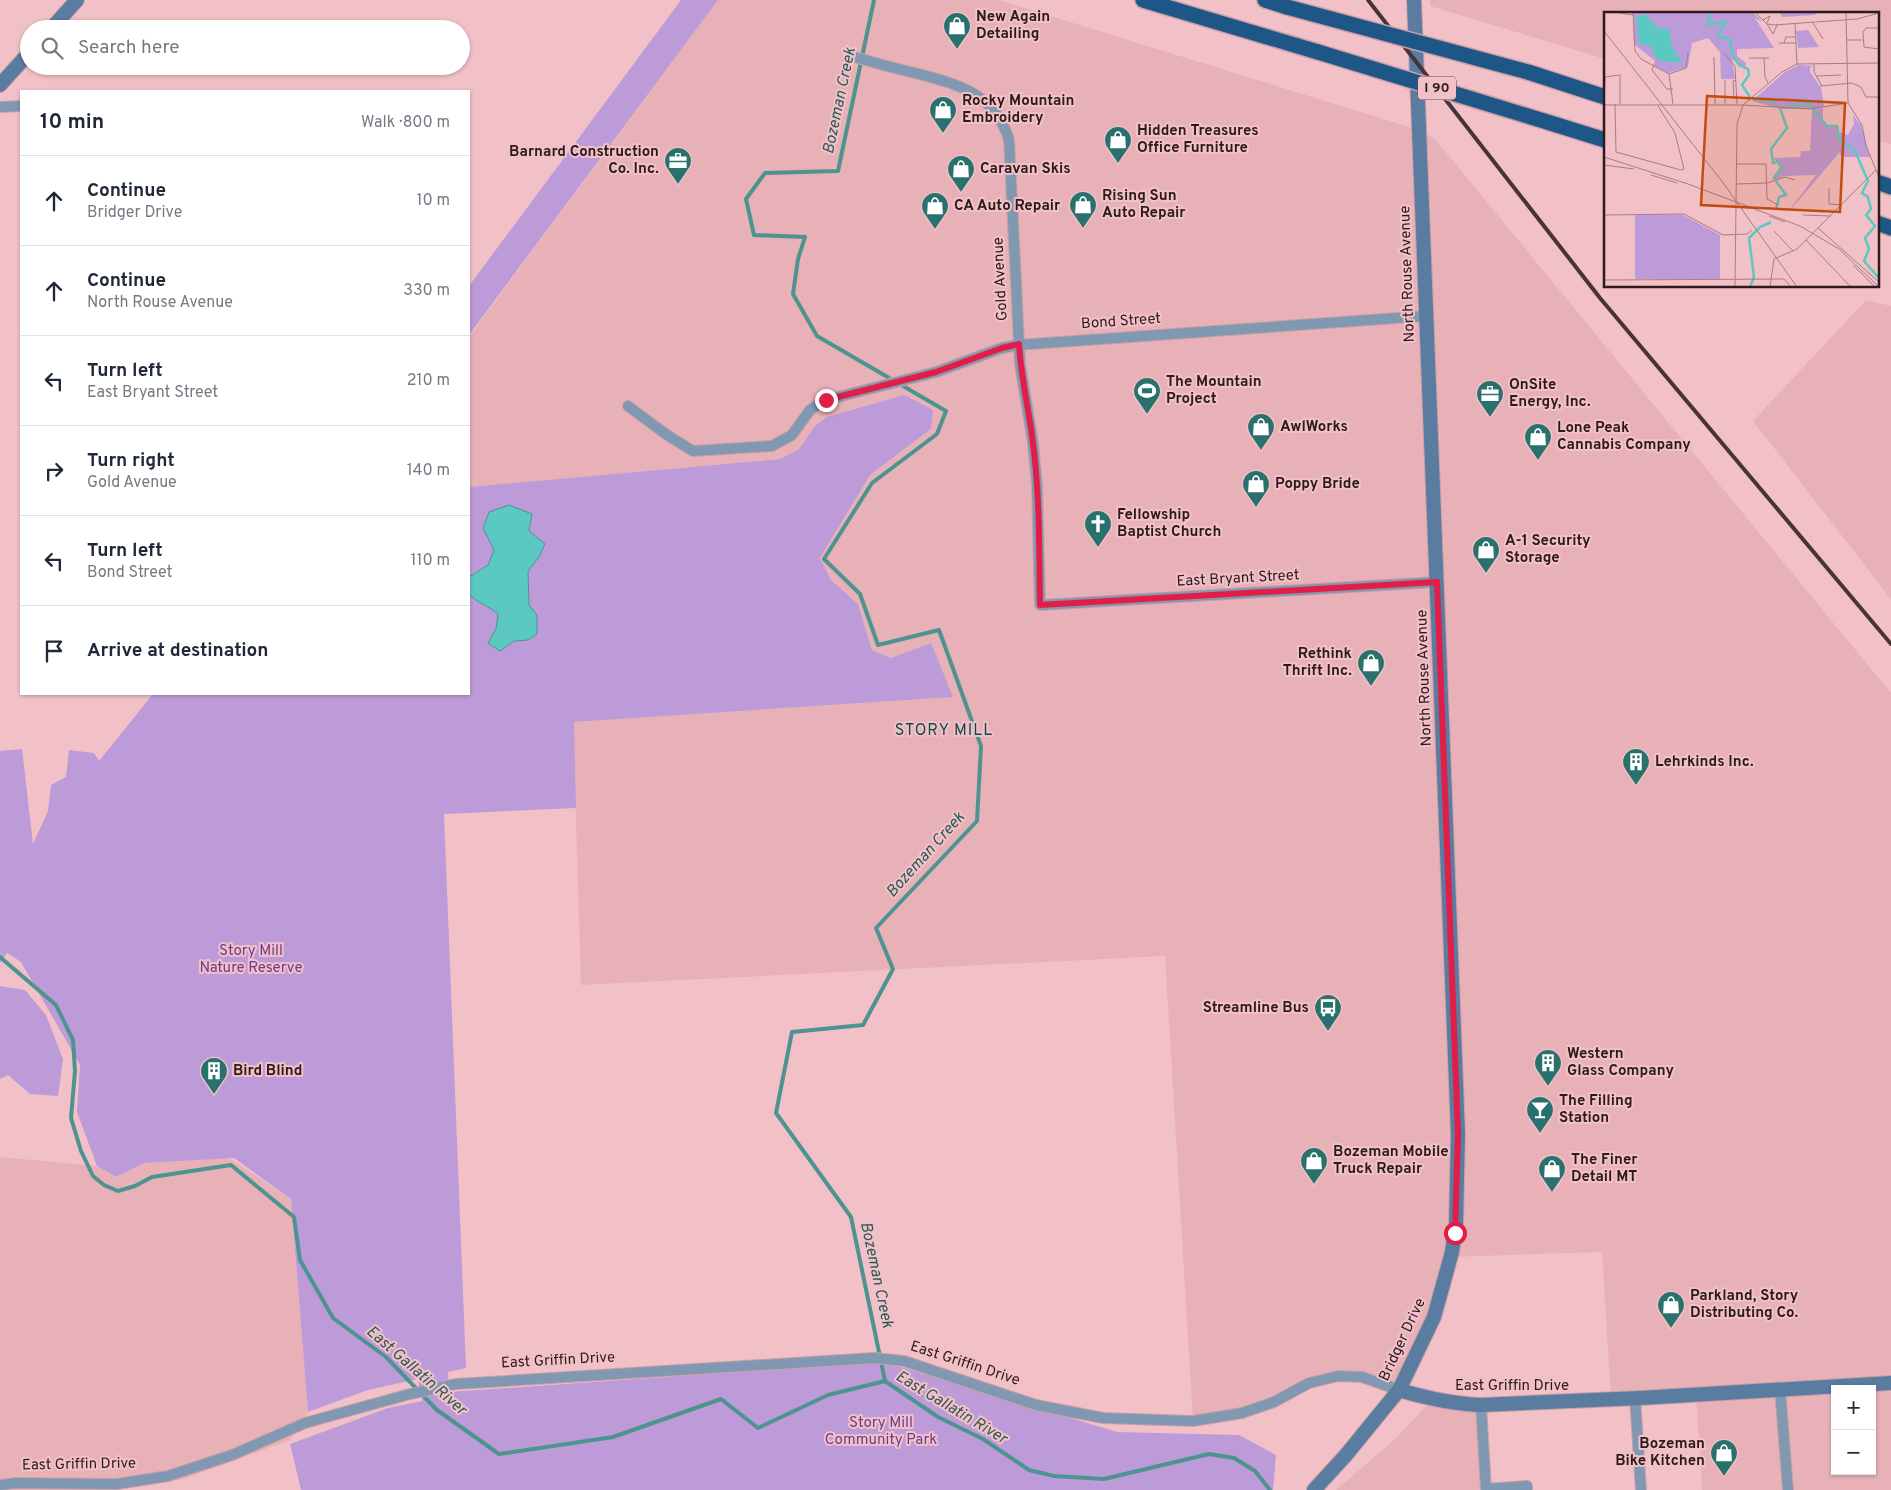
<!DOCTYPE html>
<meta charset="utf-8">
<style>
body{margin:0;font-family:Overpass,sans-serif;background:#f2f2f3;color:#1f2937}
.controls{position:absolute;right:15px;bottom:15px;display:grid;overflow:hidden;border-radius:0px;box-shadow:0 1px 4px #0004}
.controls button{width:45px;height:45px;display:grid;place-items:center;padding:0;border:0;border-bottom:1px solid #e0e1e3;background:#fff;color:#1f2937;font:25px sans-serif}
.stop{position:absolute;width:15px;height:15px;margin:-11px;border:4px solid #e11d48;border-radius:50%;background:#fff}
.stop.end{background:#e11d48;border-color:#fff;box-shadow:0 1px 5px #0008}
.list{margin:0;padding:0;list-style:none}
h2{display:flex;justify-content:space-between;align-items:center;height:65px;margin:0;padding:0 20px;font-size:21px}
h2 small{font-size:16px;font-weight:400;color:#747a83}
.list li{display:grid;grid-template-columns:32px 1fr auto;gap:15px;align-items:center;box-sizing:border-box;height:90px;padding:0 20px;border-top:1px solid #e0e1e3}
.list b{display:block;font-size:19px;white-space:nowrap}
.list p{margin:0;font-size:16px;white-space:nowrap;color:#747a83}
.list em{font-size:16px;font-style:normal;color:#747a83}
.icon{flex:none;width:28px;height:28px;fill:none;stroke:currentColor;stroke-width:2;stroke-linecap:round;stroke-linejoin:round}
.map{position:relative;flex:none;width:1891px;height:1490px;overflow:hidden}
.search{position:absolute;background:#fff;box-shadow:0 1px 4px #0004;left:20px;top:20px;width:450px;height:55px;display:flex;align-items:center;gap:12px;box-sizing:border-box;padding:0 18px;border-radius:28px;color:#747a83;font-size:19px}
.panel{position:absolute;background:#fff;box-shadow:0 1px 4px #0004;left:20px;top:90px;width:450px;height:605px;border-radius:0px}
.map>svg:first-child{display:block}
.built{fill:#e8b1b8;fill-rule:evenodd}
.green{fill:#bd9bd8}
.water{fill:#5bc9c2;stroke:#4d9490}
.lines{fill:none;stroke-linecap:round;stroke-linejoin:round}
.stream{stroke:#4d9490;stroke-width:4}
.street-casing{stroke:#caa0a6;stroke-width:12}
.secondary-casing{stroke:#caa0a6;stroke-width:16}
.highway-casing{stroke:#caa0a6;stroke-width:18}
.street{stroke:#8098b1;stroke-width:10}
.secondary{stroke:#597ca0;stroke-width:14}
.highway{stroke:#1e5688;stroke-width:15}
.rail{stroke:#4a3337;stroke-width:4}
.highway-bridge-casing{stroke:#caa0a6;stroke-width:18;stroke-linecap:butt}
.highway-bridge{stroke:#1e5688;stroke-width:15}
.route{stroke:#e11d48;stroke-width:6}
.labels{text-anchor:middle;dominant-baseline:central;stroke-width:4;stroke-linejoin:round;paint-order:stroke}
.shield{fill:#f2c1c8;stroke:#674c50;stroke-width:1}
.shield-label{font-size:14px;font-weight:bold;fill:#2c1a1d}
.poi-label{font-size:15px;font-weight:bold;fill:#2c1a1d;stroke:#f2c1c8;text-anchor:start}
.street-label{font-size:15px;fill:#2c1a1d;stroke:#f2c1c8}
.park-label{font-size:15px;fill:#6c3d8c;stroke:#f2c1c8}
.water-label{font-size:16px;font-style:italic;fill:#2a5a56;stroke:#f2c1c8}
.neighbourhood-label{font-size:16px;letter-spacing:1px;fill:#0c4b48;stroke:#f2c1c8}
.inset-river{fill:none;stroke:#5bc9c2;stroke-width:2.5}
.inset-road{fill:none;stroke:#a37e84;stroke-width:1}
.view{fill:#c24c0f;fill-opacity:0.15;stroke:#c24c0f;stroke-width:2.5}
.inset-edge{fill:none;stroke:#2c1a1d;stroke-width:2.5}
</style>
<div class="map">
<svg width="1891" height="1490" viewBox="0 0 1891 1490">
<rect width="100%" height="100%" fill="#f2c1c8"/>
<g class="built">
<path d="M718 0H999L1419 130 1435 139 1891 693V1490H1702L1696 1395 1611 1399 1602 1252 1450 1257 1399 1390 1338 1376 1274 1402 1193 1421 1165 956 581 985 573 722 953 697 891 658 872 650 858 604 831 580 820 558 870 475 931 429 904 395 827 417 815 426 799 449 780 459 469 487V337ZM1835 1389H1872V1471H1835Z"/>
<path d="M1430 0H1891V144L1877 140V14H1605V59L1430 6Z"/>
<path d="M1866 300 1891 306V599L1753 421Z"/>
<path d="M0 1157 97 1166 116 1177 144 1163 229 1158 291 1199 308 1412 290 1440 184 1479 97 1490H0Z"/>
<path d="M1433 1399 1481 1405 1489 1490H1336L1393 1441Z"/>
</g>
<g class="green">
<path d="M681 0H718L469 335V286Z"/>
<path d="M904 395 933 410 931 429 870 475 820 558 831 580 858 604 872 650 891 658 931 643 953 697 574 722 576 808 444 814 466 1368 448 1372 449 1392 866 1363 901 1367 1117 1432 1239 1435 1276 1455 1273 1490H301L290 1444 388 1408 422 1401 418 1379 368 1390 308 1412 291 1199 234 1158 144 1163 116 1177 97 1166 77 1112 80 1065 21 962 7 953 0 963V751L22 749 33 844 48 811 51 785 66 777 69 750 94 753 99 761 153 694H469V487L780 459 799 449 815 426 827 417Z"/>
<path d="M0 986 25 990 46 1015 63 1059 58 1096 30 1094 8 1075 0 1079Z"/>
</g>
<path class="water" d="M509 505 532 514 529 531 545 544 539 557 528 571 529 605 537 615V634L528 640 514 641 500 651 488 643 496 629 498 614C489 606 477 603 469 594V577L488 565 494 550 483 528 489 512Z"/>
<g class="lines">
<g class="stream">
<path d="M874 0 838 171 765 173 746 199 754 235 805 237 798 259 793 294 817 336 946 411 937 434 872 483 824 559 860 594 878 645 939 630 981 746 977 821 876 928 893 969 863 1025 792 1032 776 1113 851 1217 885 1381"/>
<path d="M0 957 56 1005 73 1040 75 1071 71 1118 81 1151 93 1176 104 1185 118 1191 135 1186 152 1177 231 1165 294 1217 300 1260 333 1318 386 1357 437 1410 499 1454 613 1437 721 1399 758 1428 828 1395 885 1381 938 1417 983 1439 1029 1470 1054 1476 1104 1479 1209 1454 1234 1458 1255 1471 1270 1490"/>
</g>
<defs>
<g id="street">
<path d="M851 56C872 62 893 68 915 73 957 84 995 93 1009 140L1020 364 1033 443 1037 485 1040 605 1437 582"/>
<path d="M0 107 21 106"/>
<path d="M628 406 667 435 693 451 772 446 792 435 810 410 826 400 936 372 1002 348 1017 345 1426 316"/>
<path d="M1780 1389 1788 1490"/>
<path d="M1635 1398 1641 1490"/>
<path d="M1481 1405 1486 1490"/>
<path d="M0 1485 15 1483 117 1484 168 1476 232 1455 305 1423 406 1395 456 1384 874 1358 904 1361 1036 1405 1103 1418 1193 1421 1242 1413 1274 1402 1309 1383 1338 1376 1362 1377 1399 1390"/>
<path d="M1486 1489 1527 1486V1490"/>
</g>
<g id="secondary">
<path d="M51 29 77 0"/>
<path d="M0 85 29 53"/>
<path d="M1399 1390C1426 1398 1453 1404 1481 1405L1640 1398 1891 1383"/>
<path d="M1314 1490 1346 1455 1399 1390 1434 1317 1452 1252 1456 1224 1458 1134 1414 0"/>
</g>
<g id="highway">
<path d="M1143 0 1318 52"/>
<path d="M1265 0 1287 7"/>
<path d="M1528 72 1605 97"/>
<path d="M1557 125 1605 140"/>
<path d="M1877 182 1891 187"/>
<path d="M1877 223 1891 228"/>
</g>
</defs>
<use href="#street" class="street-casing"/>
<use href="#secondary" class="secondary-casing"/>
<use href="#highway" class="highway-casing"/>
<use href="#street" class="street"/>
<use href="#secondary" class="secondary"/>
<use href="#highway" class="highway"/>
<path class="rail" d="M1368 0 1600 298 1891 644"/>
<defs>
<g id="highway-bridge">
<path d="M1287 7 1528 72"/>
<path d="M1318 52 1557 125"/>
</g>
</defs>
<use href="#highway-bridge" class="highway-bridge-casing"/>
<use href="#highway-bridge" class="highway-bridge"/>
</g>
<g class="lines">
<path class="route" d="M826 400 936 372 1002 348 1019 344C1021 378 1029 410 1033 443 1040 497 1039 551 1040 605L1437 582 1458 1134 1455 1233"/>
</g>
<defs>
<symbol id="shop-pin" viewBox="-11 -11 22 30"><path d="M0 17L-7.5 6A9.5 9.5 0 1 1 7.5 6Z" fill="#28716d" stroke="#f2c1c8"/><path d="M-5-2.5h2.3a2.7 3.5 0 0 1 5.4 0H5L5.5 6h-11ZM-1.5-2.5h3a1.5 2.3 0 0 0-3 0Z" fill="#fff"/></symbol>
<symbol id="office-pin" viewBox="-11 -11 22 30"><path d="M0 17L-7.5 6A9.5 9.5 0 1 1 7.5 6Z" fill="#28716d" stroke="#f2c1c8"/><path d="M-6-3h4V-5.5h4V-3h4V5H-6ZM-1-4.5V-3h2v-1.5ZM-6 0V1H6V0Z" fill="#fff"/></symbol>
<symbol id="stadium-pin" viewBox="-11 -11 22 30"><path d="M0 17L-7.5 6A9.5 9.5 0 1 1 7.5 6Z" fill="#28716d" stroke="#f2c1c8"/><path d="M0-5a6.5 5 0 1 0 0 10a6.5 5 0 1 0 0-10ZM-3.5-1.8h7v3.6h-7Z" fill="#fff"/></symbol>
<symbol id="church-pin" viewBox="-11 -11 22 30"><path d="M0 17L-7.5 6A9.5 9.5 0 1 1 7.5 6Z" fill="#28716d" stroke="#f2c1c8"/><path d="M-1.2-6h2.4v3.5h3.3v2.4h-3.3V6h-2.4V-.1h-3.3v-2.4h3.3Z" fill="#fff"/></symbol>
<symbol id="building-pin" viewBox="-11 -11 22 30"><path d="M0 17L-7.5 6A9.5 9.5 0 1 1 7.5 6Z" fill="#28716d" stroke="#f2c1c8"/><path d="M-4-6H4V6H1V3H-1V6H-4ZM-2.5-4.3h1.7v1.8h-1.7ZM.8-4.3h1.7v1.8H.8ZM-2.5-1h1.7V.8h-1.7ZM.8-1h1.7V.8H.8Z" fill="#fff"/></symbol>
<symbol id="bus-pin" viewBox="-11 -11 22 30"><path d="M0 17L-7.5 6A9.5 9.5 0 1 1 7.5 6Z" fill="#28716d" stroke="#f2c1c8"/><path d="M-5-6H5V4H4V6H2V4H-2V6H-4V4H-5ZM-3.5-4V0h7V-4ZM-3.5 1.2v1.5H-2V1.2ZM2 1.2v1.5H3.5V1.2Z" fill="#fff"/></symbol>
<symbol id="bar-pin" viewBox="-11 -11 22 30"><path d="M0 17L-7.5 6A9.5 9.5 0 1 1 7.5 6Z" fill="#28716d" stroke="#f2c1c8"/><path d="M-6-5H6L.8 .8V4.5H3.5V6h-7V4.5H-.8V.8Z" fill="#fff"/></symbol>
</defs>
<g fill-rule="evenodd">
<use href="#shop-pin" x="941" y="10" width="32" height="43"/>
<use href="#shop-pin" x="927" y="94" width="32" height="43"/>
<use href="#shop-pin" x="1102" y="124" width="32" height="43"/>
<use href="#office-pin" x="662" y="145" width="32" height="43"/>
<use href="#shop-pin" x="945" y="153" width="32" height="43"/>
<use href="#shop-pin" x="1067" y="189" width="32" height="43"/>
<use href="#shop-pin" x="919" y="190" width="32" height="43"/>
<use href="#stadium-pin" x="1131" y="375" width="32" height="43"/>
<use href="#office-pin" x="1474" y="378" width="32" height="43"/>
<use href="#shop-pin" x="1245" y="411" width="32" height="43"/>
<use href="#shop-pin" x="1522" y="421" width="32" height="43"/>
<use href="#shop-pin" x="1240" y="468" width="32" height="43"/>
<use href="#church-pin" x="1082" y="508" width="32" height="43"/>
<use href="#shop-pin" x="1470" y="534" width="32" height="43"/>
<use href="#shop-pin" x="1355" y="647" width="32" height="43"/>
<use href="#building-pin" x="1620" y="746" width="32" height="43"/>
<use href="#bus-pin" x="1312" y="992" width="32" height="43"/>
<use href="#building-pin" x="1532" y="1047" width="32" height="43"/>
<use href="#building-pin" x="198" y="1055" width="32" height="43"/>
<use href="#bar-pin" x="1524" y="1094" width="32" height="43"/>
<use href="#shop-pin" x="1298" y="1145" width="32" height="43"/>
<use href="#shop-pin" x="1536" y="1153" width="32" height="43"/>
<use href="#shop-pin" x="1655" y="1289" width="32" height="43"/>
<use href="#shop-pin" x="1708" y="1437" width="32" height="43"/>
</g>
<g class="labels">
<rect class="shield" x="1418" y="76.5" width="38" height="23" rx="4"/>
<g class="shield-label">
<text x="1437" y="88">I 90</text>
</g>
<g class="poi-label">
<text x="976" y="17">New Again<tspan x="976" dy="17">Detailing</tspan></text>
<text x="962" y="101">Rocky Mountain<tspan x="962" dy="17">Embroidery</tspan></text>
<text x="1137" y="131">Hidden Treasures<tspan x="1137" dy="17">Office Furniture</tspan></text>
<text x="659" y="152" text-anchor="end">Barnard Construction<tspan x="659" dy="17">Co. Inc.</tspan></text>
<text x="980" y="169">Caravan Skis</text>
<text x="1102" y="196">Rising Sun<tspan x="1102" dy="17">Auto Repair</tspan></text>
<text x="954" y="206">CA Auto Repair</text>
<text x="1166" y="382">The Mountain<tspan x="1166" dy="17">Project</tspan></text>
<text x="1509" y="385">OnSite<tspan x="1509" dy="17">Energy, Inc.</tspan></text>
<text x="1280" y="427">AwlWorks</text>
<text x="1557" y="428">Lone Peak<tspan x="1557" dy="17">Cannabis Company</tspan></text>
<text x="1275" y="484">Poppy Bride</text>
<text x="1117" y="515">Fellowship<tspan x="1117" dy="17">Baptist Church</tspan></text>
<text x="1505" y="541">A-1 Security<tspan x="1505" dy="17">Storage</tspan></text>
<text x="1352" y="654" text-anchor="end">Rethink<tspan x="1352" dy="17">Thrift Inc.</tspan></text>
<text x="1655" y="762">Lehrkinds Inc.</text>
<text x="1309" y="1008" text-anchor="end">Streamline Bus</text>
<text x="1567" y="1054">Western<tspan x="1567" dy="17">Glass Company</tspan></text>
<text x="233" y="1071">Bird Blind</text>
<text x="1559" y="1101">The Filling<tspan x="1559" dy="17">Station</tspan></text>
<text x="1333" y="1152">Bozeman Mobile<tspan x="1333" dy="17">Truck Repair</tspan></text>
<text x="1571" y="1160">The Finer<tspan x="1571" dy="17">Detail MT</tspan></text>
<text x="1690" y="1296">Parkland, Story<tspan x="1690" dy="17">Distributing Co.</tspan></text>
<text x="1705" y="1444" text-anchor="end">Bozeman<tspan x="1705" dy="17">Bike Kitchen</tspan></text>
</g>
<g class="street-label">
<text transform="translate(1408 274) rotate(-92)">North Rouse Avenue</text>
<text transform="translate(1001 279) rotate(-93)">Gold Avenue</text>
<text transform="translate(1121 322) rotate(-4)">Bond Street</text>
<text transform="translate(1238 579) rotate(-3)">East Bryant Street</text>
<text transform="translate(1425 678) rotate(-92)">North Rouse Avenue</text>
<text transform="translate(1403 1340) rotate(-65)">Bridger Drive</text>
<text transform="translate(558 1361) rotate(-3)">East Griffin Drive</text>
<text transform="translate(965 1364) rotate(18)">East Griffin Drive</text>
<text x="1512" y="1386">East Griffin Drive</text>
<text transform="translate(79 1465) rotate(-1)">East Griffin Drive</text>
</g>
<g class="park-label">
<text x="251" y="951">Story Mill<tspan x="251" dy="17">Nature Reserve</tspan></text>
<text x="881" y="1423">Story Mill<tspan x="881" dy="17">Community Park</tspan></text>
</g>
<g class="water-label">
<text transform="translate(840 101) rotate(-78)">Bozeman Creek</text>
<text transform="translate(926 855) rotate(-48)">Bozeman Creek</text>
<text transform="translate(876 1275) rotate(78)">Bozeman Creek</text>
<text transform="translate(416 1371) rotate(41)">East Gallatin River</text>
<text transform="translate(951 1408) rotate(31)">East Gallatin River</text>
</g>
<g class="neighbourhood-label">
<text x="944" y="731">STORY MILL</text>
</g>
</g>
<g transform="translate(1604 12)">
<rect width="275" height="275" fill="#f2c1c8"/>
<path d="M29 0H149L159 10 151 6 170 36 133 37V44L142 51 141 56 128 47 131 67H117L116 40 104 26 88 31 84 55 64 61 49 53 51 49 30 32ZM175 0H214L211 3 178 5ZM204 18 215 35 194 36 192 19ZM195 53 210 54 206 55V60L217 76 220 94 210 98 219 96V112L233 115 235 124 236 120 244 123 250 112 249 103 257 113 266 145H237L236 140 181 204 212 163 180 164 171 168 169 165 178 156 169 146 196 145 197 139H206L208 97H177L148 89 181 60ZM31 203H79L116 223V267H31Z" fill="#bd9bd8"/>
<path d="M41 2 53 16 66 17 67 32 78 51 56 49 49 42 48 35 35 31 32 5Z" fill="#5bc9c2"/>
<path class="inset-river" d="M106 0 104 13 122 10 114 24 126 27 128 42 135 53 144 57 145 63 138 73 146 85M149 88H164L173 93M181 95 205 92 223 114H233L235 127 251 139 264 169 258 181 264 185 267 197 262 203 271 214 261 226 265 237 260 249 275 266M169 167 177 156 174 150 169 151 167 137 183 116 176 96M172 198 175 185 182 183 172 169M146 275 150 265 145 226 156 215 167 210"/>
<path class="inset-road" d="M9 0 29 3M29 0 31 39 37 47 65 62 69 92M151 0 163 12 170 13 253 7 275 1M242 0 244 91 258 113 262 134 275 165M159 8 166 4 163 11M209 11 219 27M163 12 169 22 173 13M191 12 193 52M275 16H262L259 20 260 35 275 37M0 19 120 172 193 275M242 28H258M175 31H192M180 31 182 25H191M119 40 131 54 133 92M110 45 111 92M145 46H165M160 46 161 65 164 71M210 52V60L218 74M50 53 48 58 63 77H69M65 62 82 56 84 41M213 64 237 63M121 68V92M132 68 129 69 130 86H133M216 74 248 71 257 75 262 85H275M11 92 12 140 77 158 80 157 71 121 54 94M0 93 1 65 16 63V92M0 93H139M139 93 206 97 244 91M0 145 84 172 196 214 235 237 275 275M133 152H162L163 187 174 193M0 153 30 157M47 163 73 171M132 172 163 171 181 165 191 168M225 176V192L238 193M0 203 80 202 119 223 143 222 148 218M199 203 227 204M165 204 181 210M214 216 275 270M170 219 189 239M202 228 247 275M249 253 270 274M0 268 180 267 187 275M131 275 133 112 139 93 178 60 193 52 275 51M166 275 170 247 193 237 272 158"/>
<path class="view" d="M103 84 241 91 236 200 97 193Z"/>
<rect width="275" height="275" class="inset-edge"/>
</g>
</svg>
<div class="controls">
<button>+</button>
<button>−</button>
</div>
<div class="stop" style="left:1455px;top:1233px"></div>
<div class="stop end" style="left:826px;top:400px"></div>
<div class="search"><svg class="icon" aria-label="search" viewBox="0 0 24 24"><circle cx="10" cy="10" r="6"/><path d="M15 15l6 6"/></svg>Search here</div>
<section class="panel">
<h2>10 min<small>Walk · 800 m</small></h2>
<ul class="list">
<li><svg class="icon" aria-label="ahead" viewBox="0 0 24 24"><path d="M12 20V5M6 11l6-6 6 6"/></svg><div><b>Continue</b><p>Bridger Drive</p></div><em>10 m</em></li>
<li><svg class="icon" aria-label="ahead" viewBox="0 0 24 24"><path d="M12 20V5M6 11l6-6 6 6"/></svg><div><b>Continue</b><p>North Rouse Avenue</p></div><em>330 m</em></li>
<li><svg class="icon" aria-label="left" viewBox="0 0 24 24"><path d="M17 20v-9H6M10 6l-5 5 5 5"/></svg><div><b>Turn left</b><p>East Bryant Street</p></div><em>210 m</em></li>
<li><svg class="icon" aria-label="right" viewBox="0 0 24 24"><path d="M7 20v-9h11M14 6l5 5-5 5"/></svg><div><b>Turn right</b><p>Gold Avenue</p></div><em>140 m</em></li>
<li><svg class="icon" aria-label="left" viewBox="0 0 24 24"><path d="M17 20v-9H6M10 6l-5 5 5 5"/></svg><div><b>Turn left</b><p>Bond Street</p></div><em>110 m</em></li>
<li><svg class="icon" aria-label="arrive" viewBox="0 0 24 24"><path d="M6 21V4h12l-3 4 3 4H6"/></svg><div><b>Arrive at destination</b></div></li>
</ul>
</section>
</div>
